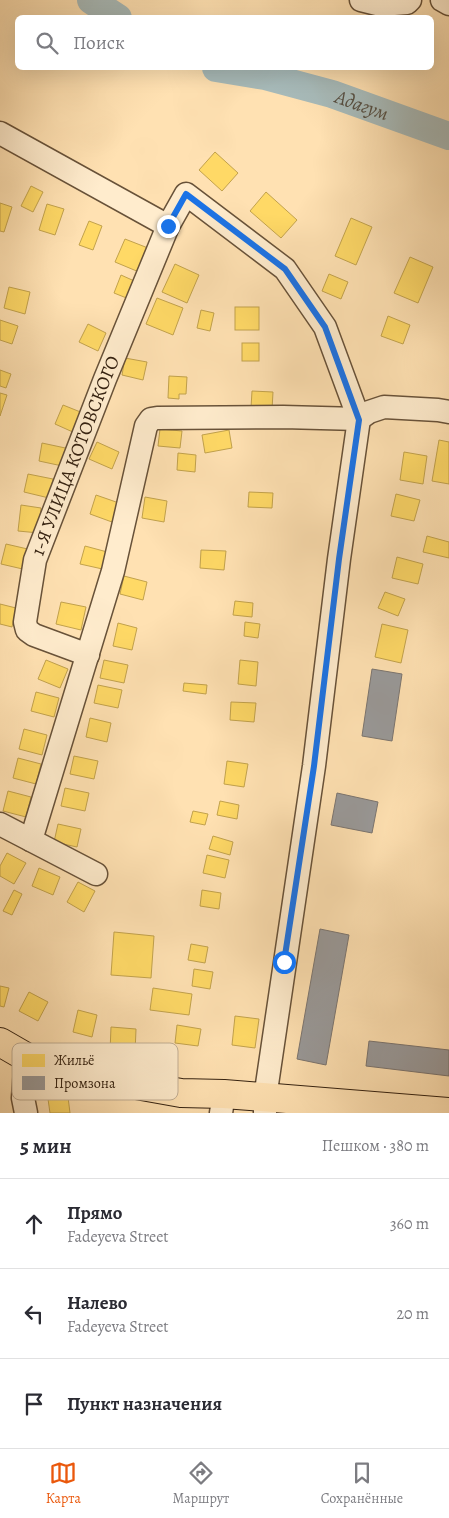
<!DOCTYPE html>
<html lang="ru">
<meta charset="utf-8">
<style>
body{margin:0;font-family:Alegreya,serif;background:#f7f7f7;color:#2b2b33}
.stop{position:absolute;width:15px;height:15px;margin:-11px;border:4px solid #1a73e8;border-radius:50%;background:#fff}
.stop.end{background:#1a73e8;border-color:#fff;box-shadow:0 1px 5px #0008}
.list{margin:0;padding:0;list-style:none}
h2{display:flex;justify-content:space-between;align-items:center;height:65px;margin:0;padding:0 20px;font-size:21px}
h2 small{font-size:16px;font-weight:400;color:#7c7c81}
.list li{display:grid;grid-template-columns:32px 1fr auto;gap:15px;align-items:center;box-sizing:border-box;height:90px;padding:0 20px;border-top:1px solid #e1e1e2}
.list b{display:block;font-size:19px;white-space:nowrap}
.list p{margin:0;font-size:16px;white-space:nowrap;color:#7c7c81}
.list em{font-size:16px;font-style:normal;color:#7c7c81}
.icon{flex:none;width:28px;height:28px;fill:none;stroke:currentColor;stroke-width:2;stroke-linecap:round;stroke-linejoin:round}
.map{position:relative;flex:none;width:449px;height:1113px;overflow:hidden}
.search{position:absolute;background:#fff;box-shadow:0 5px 20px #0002;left:15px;right:15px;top:15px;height:55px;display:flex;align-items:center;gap:12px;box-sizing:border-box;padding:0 18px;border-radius:8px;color:#7c7c81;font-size:19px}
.sheet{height:335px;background:#fff}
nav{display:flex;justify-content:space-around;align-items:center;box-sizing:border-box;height:70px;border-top:1px solid #e1e1e2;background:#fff;font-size:14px;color:#7c7c81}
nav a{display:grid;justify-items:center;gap:2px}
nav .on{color:#ea580c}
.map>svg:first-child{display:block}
.homes{fill:#ffd966;stroke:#c2a24c}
.industry{fill:#999;stroke:#7b7570}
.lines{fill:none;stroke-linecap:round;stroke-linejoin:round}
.river{stroke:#a7bab9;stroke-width:28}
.minor-casing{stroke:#685239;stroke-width:25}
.major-casing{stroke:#352211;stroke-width:30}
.minor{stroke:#ffeccd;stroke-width:22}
.major{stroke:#ffe1b2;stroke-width:28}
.route{stroke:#1a73e8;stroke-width:6}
.labels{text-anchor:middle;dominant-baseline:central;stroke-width:5;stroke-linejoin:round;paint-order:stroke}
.street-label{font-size:19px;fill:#352211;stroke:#ffeccd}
.water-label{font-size:20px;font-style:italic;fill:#575043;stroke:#ffeccd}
.key{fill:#ffeccd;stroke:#c2af95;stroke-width:1}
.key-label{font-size:14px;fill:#352211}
</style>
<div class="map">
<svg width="449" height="1113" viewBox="0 0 449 1113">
<rect width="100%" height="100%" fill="#ffe1b2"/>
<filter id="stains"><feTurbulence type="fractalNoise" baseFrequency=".004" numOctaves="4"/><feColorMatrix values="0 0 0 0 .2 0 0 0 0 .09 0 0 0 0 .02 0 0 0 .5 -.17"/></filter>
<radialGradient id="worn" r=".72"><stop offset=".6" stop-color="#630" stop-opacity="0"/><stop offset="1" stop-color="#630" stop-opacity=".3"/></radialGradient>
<g class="homes">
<path d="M215 152 238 173 222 191 199 170Z"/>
<path d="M31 186 43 192 33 212 21 206Z"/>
<path d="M266 192 297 220 281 238 250 211Z"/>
<path d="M0 203 12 207 4 232 0 231Z"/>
<path d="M47 204 64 209 55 235 39 230Z"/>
<path d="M351 218 372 227 356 265 335 256Z"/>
<path d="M89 221 102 226 93 250 79 245Z"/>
<path d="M125 239 148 248 139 272 115 262Z"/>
<path d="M410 257 433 267 418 303 394 293Z"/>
<path d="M175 264 199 275 187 303 162 292Z"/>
<path d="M329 274 348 282 341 299 322 291Z"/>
<path d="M121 275 141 284 134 301 114 293Z"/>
<path d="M9 287 30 292 25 314 4 308Z"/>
<path d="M157 298 183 308 173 335 146 324Z"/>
<rect x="235" y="307" width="24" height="23"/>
<path d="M201 310 214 313 210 331 197 328Z"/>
<path d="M388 316 410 325 403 344 381 336Z"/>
<path d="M0 320 18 326 12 344 0 340Z"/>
<path d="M88 324 106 333 98 351 79 342Z"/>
<rect x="242" y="343" width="17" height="18"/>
<path d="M125 358 147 362 143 380 122 375Z"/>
<path d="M0 370 11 374 6 388 0 386Z"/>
<path d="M169 376 187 377 186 394H179V399L168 398Z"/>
<path d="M252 391 273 392 272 410 251 408Z"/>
<path d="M0 393 7 395 0 416Z"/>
<path d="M63 405 83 413 75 433 55 424Z"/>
<path d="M160 429 182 431 180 448 158 446Z"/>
<path d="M229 430 232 448 205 453 202 435Z"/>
<path d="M439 440 449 442V484L432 481Z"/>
<path d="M97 442 119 452 112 469 89 459Z"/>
<path d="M42 443 70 449 67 467 39 461Z"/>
<path d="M404 452 427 456 423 484 400 480Z"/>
<path d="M178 453 196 455 195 472 177 470Z"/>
<path d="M28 474 53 479 49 498 24 492Z"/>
<path d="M249 492 273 493 272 508 248 507Z"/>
<path d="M396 494 420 500 414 521 391 516Z"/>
<path d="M96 495 119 503 112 522 90 514Z"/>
<path d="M145 497 167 501 164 522 142 518Z"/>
<path d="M21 505 41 508 39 533 18 531Z"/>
<path d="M427 536 449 542V558L423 552Z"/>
<path d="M6 544 32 550 27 570 1 564Z"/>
<path d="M85 546 111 553 107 570 80 564Z"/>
<path d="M201 550 226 551 224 570 200 568Z"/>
<path d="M397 557 423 564 418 584 392 578Z"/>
<path d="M124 576 147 582 143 600 120 594Z"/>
<path d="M385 592 405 599 398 616 378 608Z"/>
<path d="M235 601 253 603 252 617 233 615Z"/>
<path d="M61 602 86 607 81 630 56 624Z"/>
<path d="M0 604 16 608 12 627 0 624Z"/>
<path d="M245 622 260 624 258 638 244 636Z"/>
<path d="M118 623 137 628 132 650 113 646Z"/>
<path d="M382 624 408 630 401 663 375 657Z"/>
<path d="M46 660 68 669 60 688 38 679Z"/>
<path d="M104 660 128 665 124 683 100 678Z"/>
<path d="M240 660 258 662 256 686 238 684Z"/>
<path d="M184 683 207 685 206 694 183 691Z"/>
<path d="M98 685 122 690 118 708 94 703Z"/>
<path d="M36 692 59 698 54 717 31 711Z"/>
<path d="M231 702 256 703 254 722 230 720Z"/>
<path d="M90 718 111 723 107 742 86 737Z"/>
<path d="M24 729 47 735 42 755 19 749Z"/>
<path d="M74 756 98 761 94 779 70 774Z"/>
<path d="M18 758 41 764 36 784 13 778Z"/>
<path d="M227 761 248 764 244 787 224 784Z"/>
<path d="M65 788 89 793 85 811 61 806Z"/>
<path d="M8 791 31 797 26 817 3 811Z"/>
<path d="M220 801 239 805 237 819 217 815Z"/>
<path d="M193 811 208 814 205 825 190 822Z"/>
<path d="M58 824 81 829 77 847 54 842Z"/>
<path d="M213 836 233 842 230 855 209 849Z"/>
<path d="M7 853 26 863 14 884 0 876V866Z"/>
<path d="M207 855 229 860 225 878 203 873Z"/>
<path d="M39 868 60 877 53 895 32 886Z"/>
<path d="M78 882 95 891 84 912 67 902Z"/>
<path d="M14 890 22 894 12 915 3 911Z"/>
<path d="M202 890 221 893 219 909 200 906Z"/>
<path d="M114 932 154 936 151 978 111 975Z"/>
<path d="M191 944 208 947 205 963 188 960Z"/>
<path d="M194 969 213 972 210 989 192 986Z"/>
<path d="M0 986 9 988 4 1007 0 1006Z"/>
<path d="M153 988 192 994 189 1015 150 1010Z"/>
<path d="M29 992 48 1002 38 1021 19 1011Z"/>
<path d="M78 1010 97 1015 92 1037 73 1032Z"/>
<path d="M235 1016 259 1019 255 1048 232 1045Z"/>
<path d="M177 1025 201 1029 198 1046 175 1043Z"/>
<path d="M111 1027 136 1029 135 1054 110 1052Z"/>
<path d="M68 1097 70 1113H50L48 1099Z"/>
</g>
<g class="industry">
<path d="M372 669 402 674 392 741 362 736Z"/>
<path d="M337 793 378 802 372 833 331 825Z"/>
<path d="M320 929 349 935 326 1065 297 1059Z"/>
<path d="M369 1041 449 1050V1076L366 1066Z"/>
</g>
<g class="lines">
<g class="river">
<path d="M91 0 118 18"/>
<path id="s1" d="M216 68 265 76 332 94 449 136"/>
</g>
<defs>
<g id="minor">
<path d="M361 0 381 5 407 3 410 0"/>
<path d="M442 0 449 4"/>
<path d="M0 133 168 226"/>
<path id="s2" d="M88 655 34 635 27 630 25 622 35 560 105 379 168 226 186 194 285 269 325 327 359 419 339 559 314 766 265 1098V1113"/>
<path d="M0 824 96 874"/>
<path d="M31 840 113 571 146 426 151 419 157 418 283 417 359 419 369 412 384 407 438 410 449 412"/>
<path d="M26 1113 23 1098 26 1057"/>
<path d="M221 1113 224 1094"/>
</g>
<path id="major" d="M0 1042 26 1057 108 1080 181 1093 224 1094 449 1112"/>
</defs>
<use href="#minor" class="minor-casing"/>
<use href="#major" class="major-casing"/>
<use href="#minor" class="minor"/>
<use href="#major" class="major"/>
</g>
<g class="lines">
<path class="route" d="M168 226 186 194 285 269 325 327 359 420 339 559 314 766 284 962"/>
</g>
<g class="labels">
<g class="street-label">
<text stroke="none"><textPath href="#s2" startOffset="249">1-Я УЛИЦА КОТОВСКОГО</textPath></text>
</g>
<g class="water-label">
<text stroke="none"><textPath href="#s1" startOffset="151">Адагум</textPath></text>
</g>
</g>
<rect x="12" y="1043" width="166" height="57" rx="8" class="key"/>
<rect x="22" y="1054" width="23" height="13" fill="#ffd966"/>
<rect x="22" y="1076" width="23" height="14" fill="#999"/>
<g class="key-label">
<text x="54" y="1065">Жильё</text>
<text x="54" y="1088">Промзона</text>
</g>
<rect width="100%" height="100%" filter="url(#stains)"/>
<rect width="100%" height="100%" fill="url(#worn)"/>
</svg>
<div class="stop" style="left:284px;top:962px"></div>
<div class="stop end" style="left:168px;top:226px"></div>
<div class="search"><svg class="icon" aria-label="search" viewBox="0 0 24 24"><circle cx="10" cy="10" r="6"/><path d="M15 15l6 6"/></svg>Поиск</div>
</div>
<section class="sheet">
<h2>5 мин<small>Пешком · 380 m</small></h2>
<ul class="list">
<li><svg class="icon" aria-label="ahead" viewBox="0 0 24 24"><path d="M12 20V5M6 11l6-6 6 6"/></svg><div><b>Прямо</b><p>Fadeyeva Street</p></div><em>360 m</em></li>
<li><svg class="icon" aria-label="left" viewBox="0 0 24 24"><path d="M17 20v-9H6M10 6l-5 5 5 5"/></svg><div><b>Налево</b><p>Fadeyeva Street</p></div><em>20 m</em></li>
<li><svg class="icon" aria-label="arrive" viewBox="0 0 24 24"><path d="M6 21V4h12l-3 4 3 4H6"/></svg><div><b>Пункт назначения</b></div></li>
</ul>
</section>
<nav>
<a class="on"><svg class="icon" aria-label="map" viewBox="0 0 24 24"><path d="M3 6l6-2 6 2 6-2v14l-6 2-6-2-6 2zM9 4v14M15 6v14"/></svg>Карта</a>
<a><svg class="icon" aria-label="directions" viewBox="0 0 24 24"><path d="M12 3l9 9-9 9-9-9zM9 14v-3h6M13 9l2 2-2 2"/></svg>Маршрут</a>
<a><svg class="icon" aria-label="saved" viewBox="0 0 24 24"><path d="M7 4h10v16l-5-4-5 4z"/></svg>Сохранённые</a>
</nav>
